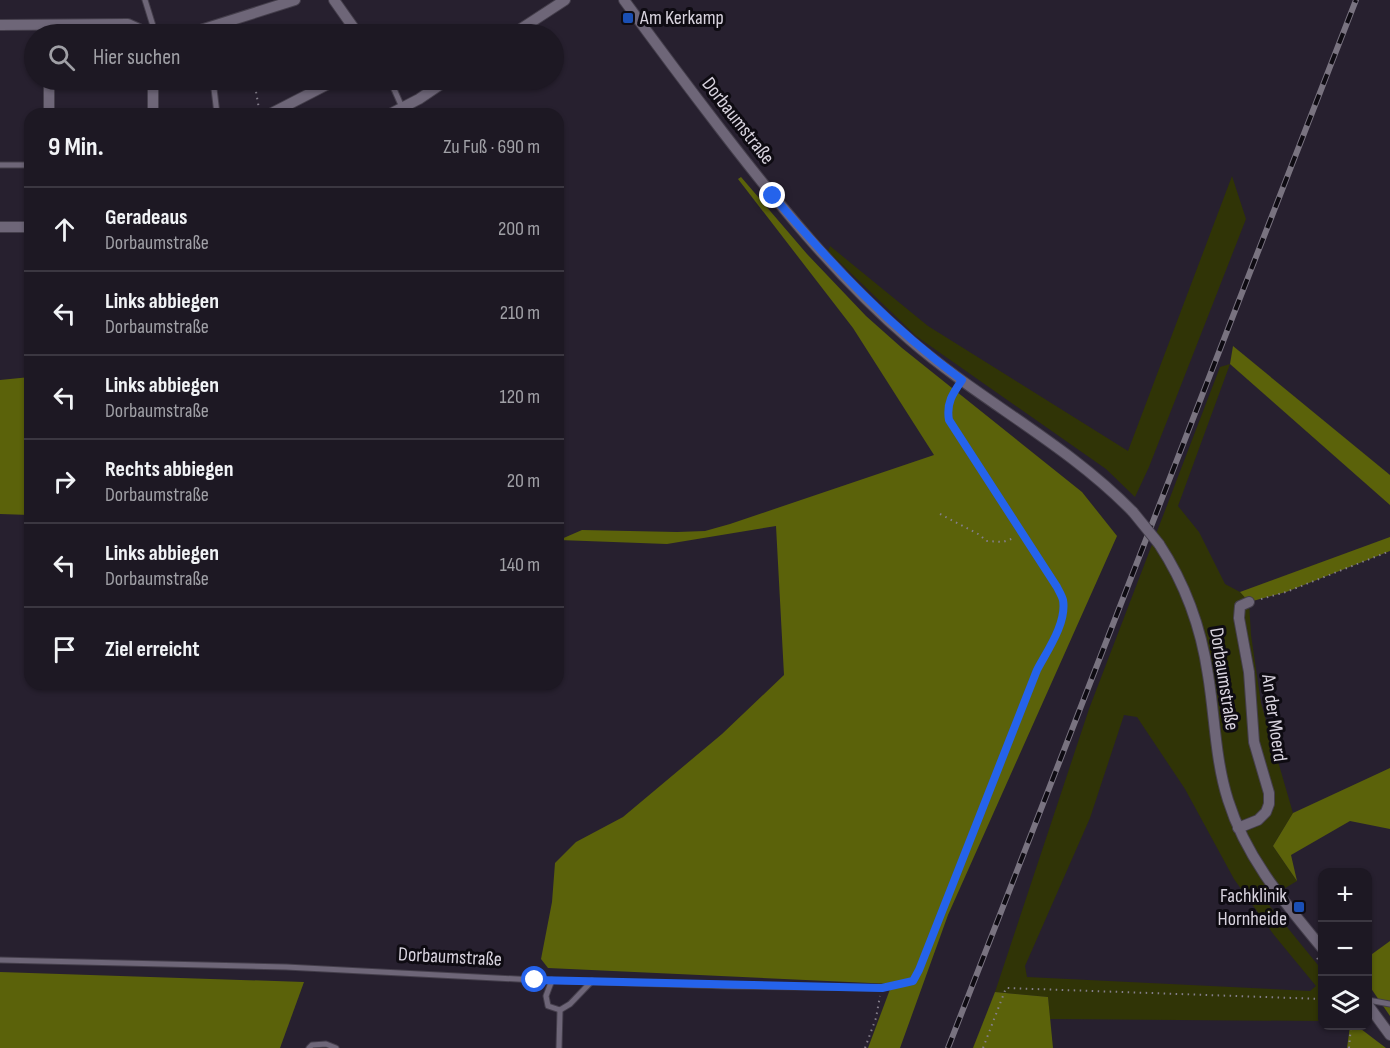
<!DOCTYPE html>
<html lang="de">
<meta charset="utf-8">
<style>
body{margin:0;font-family:"Sofia Sans Condensed",sans-serif;background:#25212b;color:#f1f3f6}
.controls{position:absolute;right:18px;bottom:18px;display:grid;overflow:hidden;border-radius:12px;box-shadow:0 2px 4px #0004}
.controls button{width:54px;height:54px;display:grid;place-items:center;padding:0;border:0;border-bottom:2px solid #3b3741;background:#1d1823;color:#f1f3f6;font:30px sans-serif}
.stop{position:absolute;width:18px;height:18px;margin:-14px;border:4px solid #2563eb;border-radius:50%;background:#fff}
.stop.end{background:#2563eb;border-color:#fff;box-shadow:0 2px 6px #0008}
.list{margin:0;padding:0;list-style:none}
h2{display:flex;justify-content:space-between;align-items:center;height:78px;margin:0;padding:0 24px;font-size:26px}
h2 small{font-size:20px;font-weight:400;color:#a0a0a6}
.list li{display:grid;grid-template-columns:39px 1fr auto;gap:18px;align-items:center;box-sizing:border-box;height:84px;padding:0 24px;border-top:2px solid #3b3741}
.list b{display:block;font-size:22px;white-space:nowrap}
.list p{margin:0;font-size:20px;white-space:nowrap;color:#a0a0a6}
.list em{font-size:20px;font-style:normal;color:#a0a0a6}
.icon{flex:none;width:33px;height:33px;fill:none;stroke:currentColor;stroke-width:2;stroke-linecap:round;stroke-linejoin:round}
.map{position:relative;flex:none;width:1390px;height:1048px;overflow:hidden}
.search{position:absolute;background:#1d1823;box-shadow:0 2px 4px #0004;left:24px;top:24px;width:540px;height:66px;display:flex;align-items:center;gap:15px;box-sizing:border-box;padding:0 21px;border-radius:33px;color:#a0a0a6;font-size:22px}
.panel{position:absolute;background:#1d1823;box-shadow:0 2px 4px #0004;left:24px;top:108px;width:540px;height:582px;border-radius:18px}
.map>svg:first-child{display:block}
.green{fill:#303406;fill-rule:evenodd}
.forest{fill:#5b620a}
.lines{fill:none;stroke-linecap:round;stroke-linejoin:round}
.service-casing{stroke:#443e4b;stroke-width:7}
.minor-casing{stroke:#443e4b;stroke-width:12}
.path{stroke:#847e8b;stroke-width:2;stroke-dasharray:1.5 4.5;stroke-linecap:butt}
.service{stroke:#6e6678;stroke-width:5}
.minor{stroke:#6e6678;stroke-width:10}
.rail-casing{stroke:#797380;stroke-width:6}
.rail{stroke:#0e0b12;stroke-width:4;stroke-dasharray:11;stroke-linecap:butt}
.minor-bridge-casing{stroke:#443e4b;stroke-width:12;stroke-linecap:butt}
.minor-bridge{stroke:#6e6678;stroke-width:10}
.route{stroke:#2563eb;stroke-width:8}
.transit-dot{fill:#1a4fb4;stroke:#0e0b12;stroke-width:2}
.labels{text-anchor:middle;dominant-baseline:central;stroke-width:6;stroke-linejoin:round;paint-order:stroke}
.poi-label{font-size:20px;fill:#d8d3de;stroke:#0e0b12;text-anchor:start}
.street-label{font-size:20px;fill:#d8d3de;stroke:#0e0b12}
</style>
<div class="map">
<svg width="1390" height="1048" viewBox="0 0 1390 1048">
<rect width="100%" height="100%" fill="#27202f"/>
<g class="green">
<path d="M1232 176 1246 219 1149 467 1135 497 1106 469 916 336 828 251 830 246 928 326 1128 451Z"/>
<path d="M1230 364 1178 506 1199 532 1225 584 1240 592 1249 602 1251 635 1261 703 1293 813 1273 846 1297 881 1265 900 1322 970V1021L1050 1019 1048 997 995 992 1089 709 1220 367ZM1124 715 1137 717 1185 789 1234 879 1274 935 1316 986 1310 991 1027 977 1025 966 1090 818Z"/>
</g>
<g class="forest">
<path d="M741 177 807 254 866 316 902 348 1082 492 1117 536 948 915 900 1048H868L892 984 548 968 541 959 552 902 555 863 576 842 623 817 722 734 784 675 776 526 667 544 559 540 582 530 677 532 705 531 730 524 934 455 853 328 738 179Z"/>
<path d="M1233 346 1390 475V505L1230 364Z"/>
<path d="M30 377V515L0 514V380Z"/>
<path d="M1390 537V551L1286 592 1249 602 1240 592Z"/>
<path d="M1390 768V829L1350 821 1291 855 1297 881 1273 846 1293 813Z"/>
<path d="M1390 941V1016L1368 984V957Z"/>
<path d="M0 972 304 982 280 1048H0Z"/>
<path d="M995 992 1048 997 1053 1048H973Z"/>
<path d="M1350 1026H1357L1386 1048H1347Z"/>
</g>
<g class="lines">
<defs>
<g id="service">
<path d="M145 0 154 29 151 34"/>
<path d="M213 80 217 114"/>
<path d="M390 80 405 114"/>
<path d="M0 165H30"/>
<path d="M0 960 286 967 535 980 728 986 882 988 913 981 919 970 1037 670C1047 651 1067 623 1063 600 1062 596 1059 591 1057 587L949 420C946 403 953 394 962 380"/>
<path d="M552 980 546 996 548 1006 560 1010 570 1004 592 981"/>
<path d="M1368 1000 1390 1004"/>
<path d="M309 1048 312 1045 326 1044 336 1048"/>
<path d="M559 1048 560 1010"/>
</g>
<g id="minor">
<path d="M334 0 358 34"/>
<path d="M624 0C656 44 689 88 722 131 779 205 839 279 910 340 982 402 1067 444 1133 512"/>
<path d="M0 25 128 24 150 34"/>
<path d="M188 34 295 0"/>
<path d="M513 34 565 0"/>
<path d="M49 114V80"/>
<path d="M153 114V80"/>
<path d="M270 114 336 80"/>
<path d="M390 114 419 99 447 80"/>
<path d="M0 227H30"/>
<path d="M1159 544C1186 585 1201 627 1208 675 1215 717 1215 759 1228 800 1246 858 1284 902 1322 948"/>
<path d="M1238 828 1258 820 1266 812 1269 804V793L1254 742 1249 672 1239 618 1240 606 1249 602"/>
<path d="M1368 1005 1390 1035"/>
</g>
</defs>
<use href="#service" class="service-casing"/>
<use href="#minor" class="minor-casing"/>
<g class="path">
<path d="M246 28 250 34"/>
<path d="M254 80 259 109"/>
<path d="M940 514 980 535 986 541 1003 542 1014 538"/>
<path d="M1261 599 1286 592 1390 551"/>
<path d="M1317 958 1322 965"/>
<path d="M865 1048 876 1018 880 996"/>
<path d="M983 1048 1006 988 1322 999"/>
<path d="M1349 1048 1351 1026"/>
</g>
<use href="#service" class="service"/>
<use href="#minor" class="minor"/>
<defs>
<path id="rail" d="M948 1048 1356 0"/>
</defs>
<use href="#rail" class="rail-casing"/>
<use href="#rail" class="rail"/>
<defs>
<path id="minor-bridge" d="M1133 512 1159 544"/>
</defs>
<use href="#minor-bridge" class="minor-bridge-casing"/>
<use href="#minor-bridge" class="minor-bridge"/>
</g>
<g class="lines">
<path class="route" d="M535 980 882 988 913 981 919 970 1037 670C1047 651 1067 623 1063 600 1062 596 1059 591 1057 587L949 420C946 403 953 393 962 380 890 327 831 264 773 196"/>
</g>
<g class="transit-dot">
<rect x="622" y="12" width="12" height="12" rx="3"/>
<rect x="1293" y="901" width="12" height="12" rx="3"/>
</g>
<g class="labels">
<g class="poi-label">
<text x="640" y="18">Am Kerkamp</text>
<text x="1287" y="896" text-anchor="end">Fachklinik<tspan x="1287" dy="23">Hornheide</tspan></text>
</g>
<g class="street-label">
<text transform="translate(738 121) rotate(52)">Dorbaumstraße</text>
<text transform="translate(1224 679) rotate(81)">Dorbaumstraße</text>
<text transform="translate(1274 718) rotate(82)">An der Moerd</text>
<text transform="translate(450 957) rotate(3)">Dorbaumstraße</text>
</g>
</g>
</svg>
<div class="controls">
<button>+</button>
<button>−</button>
<button><svg class="icon" aria-label="layers" viewBox="0 0 24 24"><path d="M12 4l9 5-9 5-9-5zM3 14l9 5 9-5"/></svg></button>
</div>
<div class="stop" style="left:535px;top:980px"></div>
<div class="stop end" style="left:773px;top:196px"></div>
<div class="search"><svg class="icon" aria-label="search" viewBox="0 0 24 24"><circle cx="10" cy="10" r="6"/><path d="M15 15l6 6"/></svg>Hier suchen</div>
<section class="panel">
<h2>9 Min.<small>Zu Fuß · 690 m</small></h2>
<ul class="list">
<li><svg class="icon" aria-label="ahead" viewBox="0 0 24 24"><path d="M12 20V5M6 11l6-6 6 6"/></svg><div><b>Geradeaus</b><p>Dorbaumstraße</p></div><em>200 m</em></li>
<li><svg class="icon" aria-label="left" viewBox="0 0 24 24"><path d="M17 20v-9H6M10 6l-5 5 5 5"/></svg><div><b>Links abbiegen</b><p>Dorbaumstraße</p></div><em>210 m</em></li>
<li><svg class="icon" aria-label="left" viewBox="0 0 24 24"><path d="M17 20v-9H6M10 6l-5 5 5 5"/></svg><div><b>Links abbiegen</b><p>Dorbaumstraße</p></div><em>120 m</em></li>
<li><svg class="icon" aria-label="right" viewBox="0 0 24 24"><path d="M7 20v-9h11M14 6l5 5-5 5"/></svg><div><b>Rechts abbiegen</b><p>Dorbaumstraße</p></div><em>20 m</em></li>
<li><svg class="icon" aria-label="left" viewBox="0 0 24 24"><path d="M17 20v-9H6M10 6l-5 5 5 5"/></svg><div><b>Links abbiegen</b><p>Dorbaumstraße</p></div><em>140 m</em></li>
<li><svg class="icon" aria-label="arrive" viewBox="0 0 24 24"><path d="M6 21V4h12l-3 4 3 4H6"/></svg><div><b>Ziel erreicht</b></div></li>
</ul>
</section>
</div>
